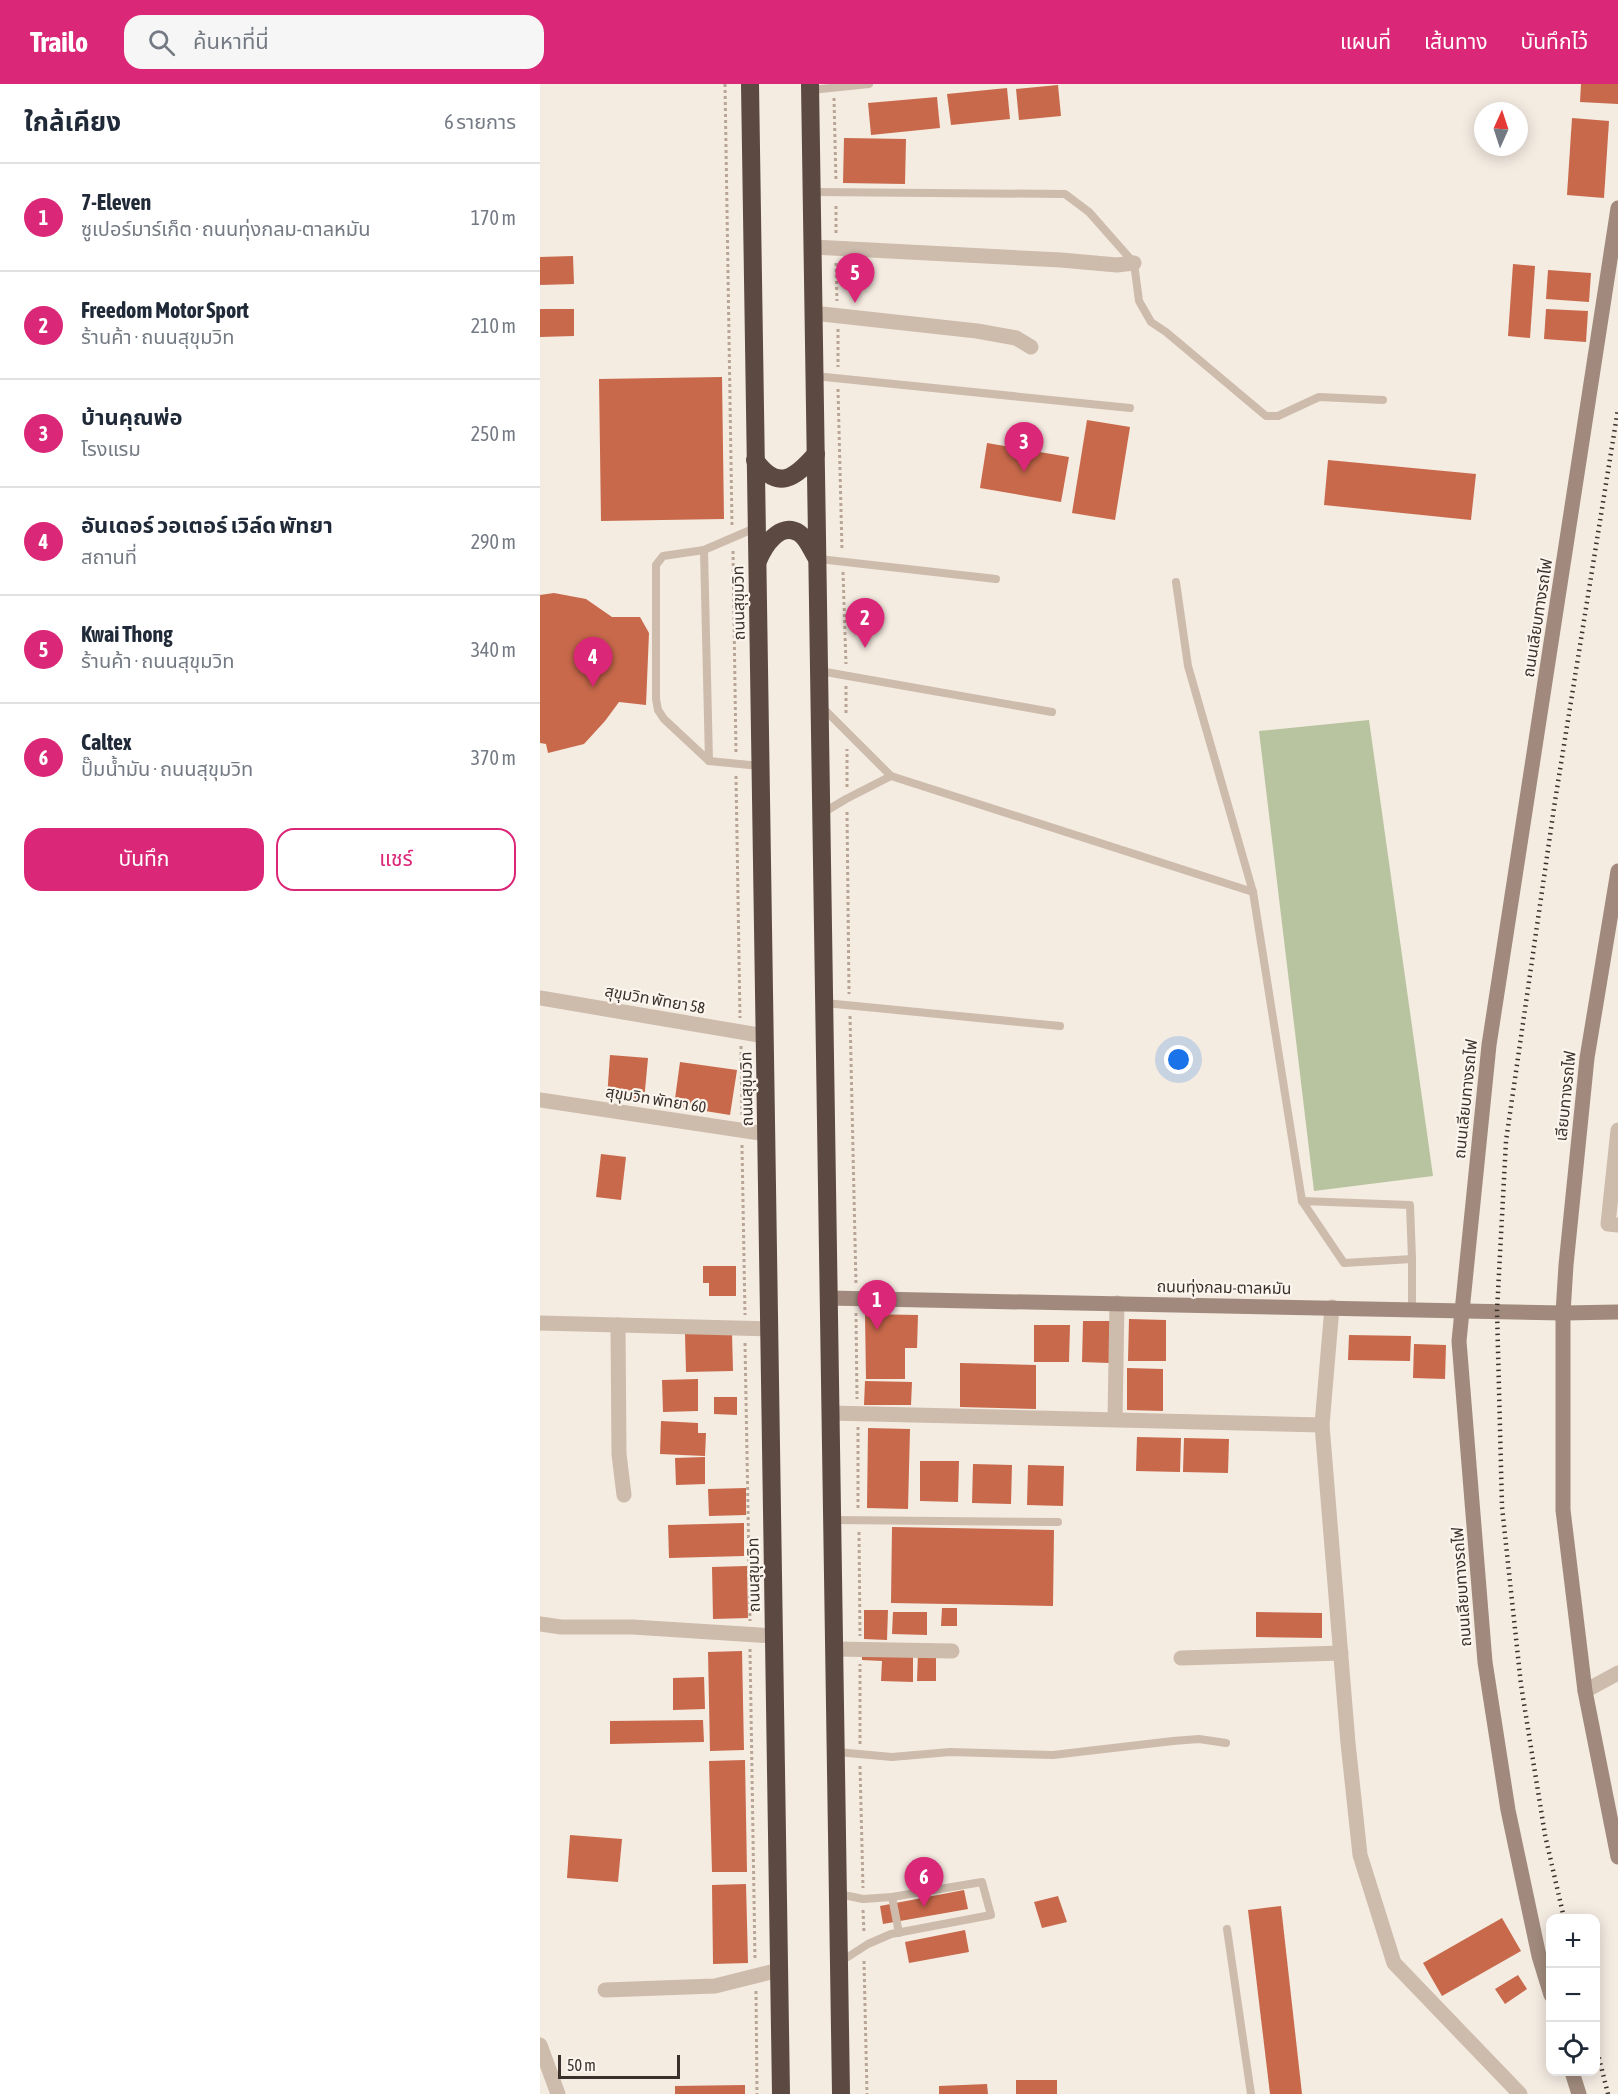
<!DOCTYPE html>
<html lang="th">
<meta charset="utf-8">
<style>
body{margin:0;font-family:"Asap Condensed","Noto Sans Thai",sans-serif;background:#f6f6f7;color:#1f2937}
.controls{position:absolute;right:18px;bottom:18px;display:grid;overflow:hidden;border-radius:12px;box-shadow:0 3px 15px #0003}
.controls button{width:54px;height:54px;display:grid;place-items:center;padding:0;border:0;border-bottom:2px solid #e0e1e3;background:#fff;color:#1f2937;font:30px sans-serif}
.compass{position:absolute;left:934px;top:18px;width:54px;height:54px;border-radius:50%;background:#fff;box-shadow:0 3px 15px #0003;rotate:3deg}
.scale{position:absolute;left:18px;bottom:15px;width:122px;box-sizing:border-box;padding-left:6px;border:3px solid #3b302b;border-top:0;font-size:16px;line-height:21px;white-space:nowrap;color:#3b302b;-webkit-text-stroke:4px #fbf5ee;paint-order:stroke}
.you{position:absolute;left:639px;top:976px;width:21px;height:21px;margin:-15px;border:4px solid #fff;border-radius:50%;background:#1a73e8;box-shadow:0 0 0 9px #1a73e833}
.badge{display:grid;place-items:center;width:39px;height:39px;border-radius:50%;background:#db2777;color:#fff;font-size:20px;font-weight:700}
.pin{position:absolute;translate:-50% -50px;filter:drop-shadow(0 2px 3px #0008)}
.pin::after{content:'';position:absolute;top:32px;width:21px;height:18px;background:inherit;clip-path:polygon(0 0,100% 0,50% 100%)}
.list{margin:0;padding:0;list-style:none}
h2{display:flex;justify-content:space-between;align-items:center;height:78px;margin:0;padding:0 24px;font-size:26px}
h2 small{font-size:20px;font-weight:400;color:#747a83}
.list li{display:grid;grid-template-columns:39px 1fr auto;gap:18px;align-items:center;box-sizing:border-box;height:108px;padding:0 24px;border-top:2px solid #e0e1e3}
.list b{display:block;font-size:22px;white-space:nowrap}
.list p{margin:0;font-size:20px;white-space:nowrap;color:#747a83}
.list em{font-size:20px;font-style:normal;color:#747a83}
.actions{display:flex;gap:12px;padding:18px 24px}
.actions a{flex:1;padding:14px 0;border:2px solid #db2777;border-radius:18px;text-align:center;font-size:21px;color:#db2777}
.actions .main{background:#db2777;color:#fff}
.icon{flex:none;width:33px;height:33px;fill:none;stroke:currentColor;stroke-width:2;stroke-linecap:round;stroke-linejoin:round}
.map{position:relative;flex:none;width:1078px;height:2010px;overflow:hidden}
header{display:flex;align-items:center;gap:36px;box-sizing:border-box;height:84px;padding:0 30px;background:#db2777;color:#fff}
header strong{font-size:28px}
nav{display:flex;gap:33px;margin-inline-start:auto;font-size:21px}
.search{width:420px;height:54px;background:#f6f6f7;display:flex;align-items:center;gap:15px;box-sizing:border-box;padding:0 21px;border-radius:18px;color:#747a83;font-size:22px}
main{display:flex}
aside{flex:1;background:#fff}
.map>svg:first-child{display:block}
.green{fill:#b8c4a0}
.building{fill:#c8694b}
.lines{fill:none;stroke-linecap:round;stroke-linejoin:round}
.path{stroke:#b9a596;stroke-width:3;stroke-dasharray:3 3;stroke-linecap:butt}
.lane{stroke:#cdbbac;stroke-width:8}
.street{stroke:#cdbbac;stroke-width:15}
.secondary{stroke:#a18a7d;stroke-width:15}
.highway{stroke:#5c4a42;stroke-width:18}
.rail{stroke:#3b302b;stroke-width:4.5;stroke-dasharray:1.5 4.5;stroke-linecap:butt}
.labels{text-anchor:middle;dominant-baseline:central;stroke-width:4.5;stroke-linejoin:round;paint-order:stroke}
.street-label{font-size:16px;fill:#3b302b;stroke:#fbf5ee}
</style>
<header>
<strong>Trailo</strong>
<div class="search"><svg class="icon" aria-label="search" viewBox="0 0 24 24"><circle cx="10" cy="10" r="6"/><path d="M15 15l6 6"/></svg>ค้นหาที่นี่</div>
<nav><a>แผนที่</a><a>เส้นทาง</a><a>บันทึกไว้</a></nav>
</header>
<main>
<aside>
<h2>ใกล้เคียง<small>6 รายการ</small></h2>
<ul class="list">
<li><span class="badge">1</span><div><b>7-Eleven</b><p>ซูเปอร์มาร์เก็ต · ถนนทุ่งกลม-ตาลหมัน</p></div><em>170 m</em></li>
<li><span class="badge">2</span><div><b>Freedom Motor Sport</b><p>ร้านค้า · ถนนสุขุมวิท</p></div><em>210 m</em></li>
<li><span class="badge">3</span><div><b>บ้านคุณพ่อ</b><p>โรงแรม</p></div><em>250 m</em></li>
<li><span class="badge">4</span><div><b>อันเดอร์ วอเตอร์ เวิล์ด พัทยา</b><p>สถานที่</p></div><em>290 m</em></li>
<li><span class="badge">5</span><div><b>Kwai Thong</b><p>ร้านค้า · ถนนสุขุมวิท</p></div><em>340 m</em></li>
<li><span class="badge">6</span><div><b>Caltex</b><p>ปั๊มน้ำมัน · ถนนสุขุมวิท</p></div><em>370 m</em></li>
</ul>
<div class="actions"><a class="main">บันทึก</a><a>แชร์</a></div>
</aside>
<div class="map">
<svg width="1078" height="2010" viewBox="0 0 1078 2010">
<rect width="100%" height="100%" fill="#f4ebe1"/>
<path class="green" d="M829 636 893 1092 774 1107 719 647Z"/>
<g class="building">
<path d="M1041 0H1078V20L1040 18Z"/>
<path d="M518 1 521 32 479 36 476 5Z"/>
<path d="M467 4 470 35 411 41 407 10Z"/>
<path d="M397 13 400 44 331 51 328 19Z"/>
<path d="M1032 34 1069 37 1064 114 1027 111Z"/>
<path d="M304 54 366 55 365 100 303 99Z"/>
<path d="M33 172 34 200 0 201V173Z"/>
<path d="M973 180 995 182 990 254 968 252Z"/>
<path d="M1008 186 1051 189 1049 218 1006 215Z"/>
<path d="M0 225H34V252L0 253Z"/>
<path d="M1006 225 1048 227 1046 258 1004 255Z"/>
<path d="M182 293 184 435 61 437 59 295Z"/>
<path d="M547 336 590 343 575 436 532 429Z"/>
<path d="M447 359 529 373 521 418 440 404Z"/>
<path d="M788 376 936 390 931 436 784 421Z"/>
<path d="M14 509 46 515 72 533H100L109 549 106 621 79 618 65 637 44 660 8 669 6 660 0 659V511Z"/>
<path d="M70 971 108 974 104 1017 67 1014Z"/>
<path d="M140 978 197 986 190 1031 134 1022Z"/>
<path d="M61 1070 86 1073 81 1116 56 1113Z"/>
<path d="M163 1182H196V1212H169V1199H163Z"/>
<path d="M325 1230 378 1231 377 1264H365V1295H326Z"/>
<path d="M589 1235 626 1236V1277H588Z"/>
<path d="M543 1237H570L569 1279 542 1278Z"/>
<path d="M494 1241H530L529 1278H494Z"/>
<path d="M192 1249 193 1287 146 1288 145 1250Z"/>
<path d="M809 1251 871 1252 870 1277 808 1276Z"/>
<path d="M874 1260 906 1261 905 1295 873 1294Z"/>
<path d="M420 1279 496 1281V1325L420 1323Z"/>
<path d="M587 1284 623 1285V1327L587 1326Z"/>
<path d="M158 1295V1327L123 1328 122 1296Z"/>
<path d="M325 1297 372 1298 371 1321H324Z"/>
<path d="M174 1313H197V1331L174 1330Z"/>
<path d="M121 1337 158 1339V1349H166L165 1372 120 1370Z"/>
<path d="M328 1344 370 1345 368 1425 327 1424Z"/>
<path d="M597 1353 641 1354 640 1388 596 1387Z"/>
<path d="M644 1354 689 1355 688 1389 643 1388Z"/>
<path d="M165 1373V1400L136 1401 135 1374Z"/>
<path d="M380 1377H419L418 1418 380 1417Z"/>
<path d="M433 1380 472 1381 471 1420 432 1419Z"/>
<path d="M488 1381 524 1382 523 1422 487 1421Z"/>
<path d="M206 1404V1431L169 1432 168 1405Z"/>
<path d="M204 1439V1472L129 1474 128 1441Z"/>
<path d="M352 1443 514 1446 513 1522 351 1519Z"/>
<path d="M207 1482 208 1534 173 1535 172 1483Z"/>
<path d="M402 1524H417V1542H401Z"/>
<path d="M324 1526H348L347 1556 324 1555Z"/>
<path d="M353 1528H387V1551L352 1550Z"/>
<path d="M716 1528 782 1529V1554L716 1553Z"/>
<path d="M322 1566 373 1567V1598L341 1597 342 1577 322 1576Z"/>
<path d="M202 1567 204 1666 170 1667 168 1568Z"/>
<path d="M378 1569H396V1597H377Z"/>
<path d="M164 1593 165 1625 133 1626V1594Z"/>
<path d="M163 1636 164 1658 70 1660V1637Z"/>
<path d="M205 1676 207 1788H172L169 1677Z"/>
<path d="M30 1751 82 1755 78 1798 27 1794Z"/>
<path d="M206 1800 208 1879 173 1880 172 1801Z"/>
<path d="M424 1806 428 1825 343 1840 340 1822Z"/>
<path d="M518 1812 527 1838 502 1844 494 1818Z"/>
<path d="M741 1822 762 2010H730L708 1826Z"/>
<path d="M962 1834 981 1867 902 1912 883 1879Z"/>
<path d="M425 1846 429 1868 369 1879 365 1858Z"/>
<path d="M978 1891 987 1905 965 1920 955 1905Z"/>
<rect x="476" y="1996" width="41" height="14"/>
<path d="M447 2000 448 2010H399V2002Z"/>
<path d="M205 2001V2010H135V2002Z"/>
</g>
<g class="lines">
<g class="path">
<path d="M185 0 192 442"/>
<path d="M294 14 296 98"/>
<path d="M296 149V119"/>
<path d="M296 179 297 217"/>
<path d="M298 245V283"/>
<path d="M298 305 302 466"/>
<path d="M193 467 196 670"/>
<path d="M303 488 306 580"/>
<path d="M306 602V631"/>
<path d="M196 692 200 934"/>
<path d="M307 703V665"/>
<path d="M307 728 309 910"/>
<path d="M310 932 316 1201"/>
<path d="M201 962 202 1033"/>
<path d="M202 1061 205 1231"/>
<path d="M316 1229 317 1315"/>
<path d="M205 1259 210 1537"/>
<path d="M318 1343V1426"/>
<path d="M319 1448 320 1552"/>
<path d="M210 1565 215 1876"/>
<path d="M320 1660V1580"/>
<path d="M320 1682 323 1804"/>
<path d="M323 1826 324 1849"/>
<path d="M324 1877 327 2010"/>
<path d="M216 1907 217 2010"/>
</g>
<g class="lane">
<path d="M271 6 329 0"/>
<path d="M273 108 525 110 549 128 594 179 599 217 611 238 626 248 726 332H738L779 313 843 316"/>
<path d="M275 292 590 324"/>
<path d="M215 444 164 466 123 472 116 481V615L118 626 124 635 169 677 220 682"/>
<path d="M164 466 169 677"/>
<path d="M279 475 456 495"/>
<path d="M636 498 648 582 713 808 762 1117"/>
<path d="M280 587 512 628"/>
<path d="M282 623 351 692 713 808"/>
<path d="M281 730 306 715 351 692"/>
<path d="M285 919 520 942"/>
<path d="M872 1226V1175L804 1179 762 1117 870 1121 872 1175"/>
<path d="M293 1436 518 1438"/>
<path d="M297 1668 352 1673 410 1668 513 1671 633 1657 659 1655 686 1659"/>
<path d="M299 1810 323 1815 352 1813 442 1798 451 1831 351 1850 328 1860 300 1878"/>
<path d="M352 1813 359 1849"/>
<path d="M687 1845 711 2010"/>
</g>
<g class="street">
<path d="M273 163 521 176 577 181 594 179"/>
<path d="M273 229 437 247 476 254 491 263"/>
<path d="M0 914 225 952"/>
<path d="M0 1016 226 1050"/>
<path d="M1078 1046 1068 1140 1078 1141"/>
<path d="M792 1223 782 1341 808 1659 820 1771 854 1879 980 2010"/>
<path d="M0 1239 229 1245"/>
<path d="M78 1241 79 1370 84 1411"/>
<path d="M290 1329 782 1341"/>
<path d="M575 1335 577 1219"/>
<path d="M0 1540 21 1543H93L234 1552"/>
<path d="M294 1565 412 1567"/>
<path d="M641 1574 801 1569"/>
<path d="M1045 1607 1078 1589"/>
<path d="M65 1906 175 1902 239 1886"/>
<path d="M0 1961 18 2010"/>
</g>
<g class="secondary">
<path d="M1078 787 1047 974 1026 1181 1023 1229V1426L1045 1607 1078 1773"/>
<path d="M288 1214 1023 1229 1078 1228"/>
<path d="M1011 1911 999 1872 968 1726 945 1578 919 1257 949 961 1078 124"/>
<path d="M1032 1988 1039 2010"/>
</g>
<g class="highway">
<path d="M210 0 241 2010"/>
<path d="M270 0 301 2010"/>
<path d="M215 376C238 408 255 394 276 370"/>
<path d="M218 477C224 462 240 437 259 449 267 454 271 465 276 473"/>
</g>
<g class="rail">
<path d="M1024 1834 1005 1751 981 1601 962 1423 957 1227 966 1057 1015 717 1078 325"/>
<path d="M1056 1962 1068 2010"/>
</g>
</g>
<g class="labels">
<g class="street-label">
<text transform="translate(198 519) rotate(-91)">ถนนสุขุมวิท</text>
<text transform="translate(997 534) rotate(-81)">ถนนเลียบทางรถไฟ</text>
<text transform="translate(115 915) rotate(10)">สุขุมวิท พัทยา 58</text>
<text transform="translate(206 1005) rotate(-91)">ถนนสุขุมวิท</text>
<text transform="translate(1025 1012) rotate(-84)">เลียบทางรถไฟ</text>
<text transform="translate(116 1015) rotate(9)">สุขุมวิท พัทยา 60</text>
<text transform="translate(925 1015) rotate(-84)">ถนนเลียบทางรถไฟ</text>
<text transform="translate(684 1203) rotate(1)">ถนนทุ่งกลม-ตาลหมัน</text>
<text transform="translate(213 1491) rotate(-91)">ถนนสุขุมวิท</text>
<text transform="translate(921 1503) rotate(-94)">ถนนเลียบทางรถไฟ</text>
</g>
</g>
</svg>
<div class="controls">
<button>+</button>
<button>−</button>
<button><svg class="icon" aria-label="locate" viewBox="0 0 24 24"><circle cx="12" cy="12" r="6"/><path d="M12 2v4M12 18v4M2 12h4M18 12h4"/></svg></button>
</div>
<svg class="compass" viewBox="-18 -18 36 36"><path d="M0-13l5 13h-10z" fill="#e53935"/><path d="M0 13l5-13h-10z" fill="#747a83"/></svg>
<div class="scale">50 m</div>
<div class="you"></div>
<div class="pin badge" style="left:337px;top:1246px">1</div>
<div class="pin badge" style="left:325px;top:564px">2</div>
<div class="pin badge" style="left:484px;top:388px">3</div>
<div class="pin badge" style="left:53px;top:603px">4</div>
<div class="pin badge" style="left:315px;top:219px">5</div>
<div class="pin badge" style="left:384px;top:1823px">6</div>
</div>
</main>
